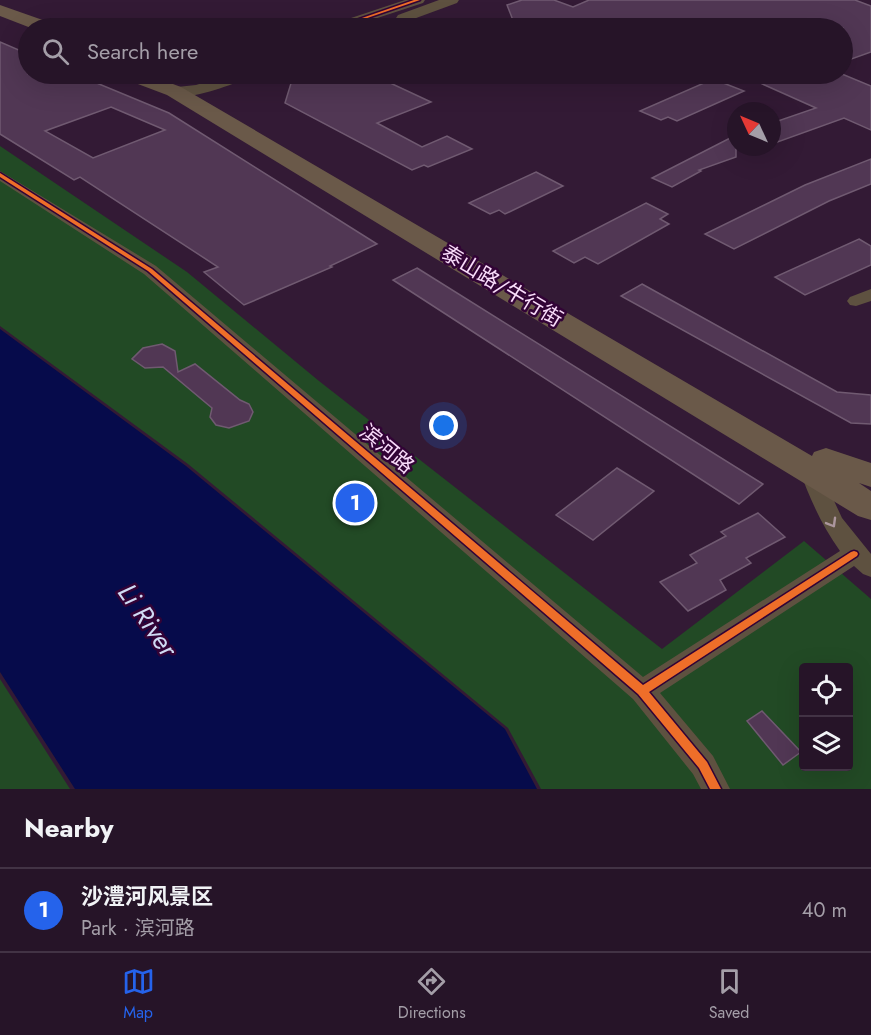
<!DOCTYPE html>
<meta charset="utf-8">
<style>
body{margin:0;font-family:Jost,"Noto Sans SC",sans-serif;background:#322134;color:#f1f3f6}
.controls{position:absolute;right:18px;bottom:18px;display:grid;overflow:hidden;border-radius:6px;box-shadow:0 6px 24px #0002}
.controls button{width:54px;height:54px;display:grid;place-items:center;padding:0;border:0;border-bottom:2px solid #423345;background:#261428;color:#f1f3f6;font:30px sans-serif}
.compass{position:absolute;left:727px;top:102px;width:54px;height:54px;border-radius:50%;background:#261428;box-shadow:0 6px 24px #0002;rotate:314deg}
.you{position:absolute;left:444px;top:426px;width:21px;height:21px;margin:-15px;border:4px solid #fff;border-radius:50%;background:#1a73e8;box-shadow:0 0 0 9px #1a73e833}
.badge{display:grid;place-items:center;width:39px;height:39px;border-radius:50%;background:#2563eb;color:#fff;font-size:20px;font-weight:700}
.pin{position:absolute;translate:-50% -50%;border:3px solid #fff;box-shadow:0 2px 6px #0006}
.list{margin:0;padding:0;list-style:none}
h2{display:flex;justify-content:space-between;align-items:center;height:78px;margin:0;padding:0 24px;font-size:26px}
h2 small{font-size:20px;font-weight:400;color:#a49ea8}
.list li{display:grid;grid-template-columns:39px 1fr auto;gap:18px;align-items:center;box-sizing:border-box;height:84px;padding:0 24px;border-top:2px solid #423345}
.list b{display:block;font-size:22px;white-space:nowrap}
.list p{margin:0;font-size:20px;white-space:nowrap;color:#a49ea8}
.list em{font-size:20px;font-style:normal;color:#a49ea8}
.icon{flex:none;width:33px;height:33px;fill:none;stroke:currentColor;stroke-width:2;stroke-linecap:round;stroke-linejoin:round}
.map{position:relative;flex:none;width:871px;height:789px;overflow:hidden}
.search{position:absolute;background:#261428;box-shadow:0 6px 24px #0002;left:18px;right:18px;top:18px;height:66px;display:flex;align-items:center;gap:15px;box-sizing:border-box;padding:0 21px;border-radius:33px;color:#a49ea8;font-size:22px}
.sheet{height:162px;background:#261428}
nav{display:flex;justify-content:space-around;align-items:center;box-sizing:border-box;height:84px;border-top:2px solid #423345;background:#261428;font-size:16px;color:#a49ea8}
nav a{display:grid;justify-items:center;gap:3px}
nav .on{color:#2563eb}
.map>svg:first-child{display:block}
.green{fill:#224a25;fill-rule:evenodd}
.water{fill:#060b4b}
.building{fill:#513754;stroke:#705a71;stroke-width:1.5;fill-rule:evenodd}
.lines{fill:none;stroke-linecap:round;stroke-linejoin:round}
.minor{fill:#5e5140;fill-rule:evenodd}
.tertiary{fill:#5e5140;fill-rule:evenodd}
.primary{fill:#6a5949;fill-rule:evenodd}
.cycleway-casing{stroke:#320336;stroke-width:3}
.cycleway{fill:#ee6e29;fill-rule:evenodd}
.oneway{stroke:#ac969d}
.labels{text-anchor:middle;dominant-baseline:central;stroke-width:5;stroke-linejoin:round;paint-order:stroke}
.street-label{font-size:21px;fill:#f9dcfa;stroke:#320336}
.near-water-label{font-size:27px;font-style:italic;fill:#cfdbf4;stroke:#320336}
</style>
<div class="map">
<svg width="871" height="789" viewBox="0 0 871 789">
<rect width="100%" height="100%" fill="#331a35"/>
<g class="green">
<path d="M0 146 187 272 319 381 662 649 804 541 871 599V789H541L508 728 188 464 0 326ZM804 668H848V766H804Z"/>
<path d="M0 679 70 789H0Z"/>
</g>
<path class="water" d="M0 329 186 466 505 729 537 789H75L0 672Z"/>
<g class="building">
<path d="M522 0H554L573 7 589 0H855L871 6V52L843 62V28H516L507 5Z"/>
<path d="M0 42 28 54V74H75L169 113 377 244 330 266 332 267 244 305 204 272 218 267 80 177 74 180 0 134ZM111 107 165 130 93 158 45 131Z"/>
<path d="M310 74H371L431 102 377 123 422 147 447 136 472 149 428 167 424 165 412 170 285 103 292 80Z"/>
<path d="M740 74H842L871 86V130L844 118 772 144V123L816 108Z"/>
<path d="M713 79 744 91 677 121 668 117 661 120 640 111Z"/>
<path d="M736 135V157L699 170 701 171 672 187 652 178Z"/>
<path d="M871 159V184L829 201 734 249 705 234 805 185Z"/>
<path d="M536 172 563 186 505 214 499 210 490 214 469 203Z"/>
<path d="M646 203 668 214 660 219 669 224 598 264 585 257 574 263 553 251Z"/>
<path d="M859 239 871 246V265L805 295 775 277Z"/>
<path d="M417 268 763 484 739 504 393 280Z"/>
<path d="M642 284 837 392 871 395V424L851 423 621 296Z"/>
<path d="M162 344 175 351 178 372 195 364 240 400 249 404 253 412 249 421 229 428 216 425 210 417 212 408 163 367 145 368 132 359 143 348Z"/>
<path d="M617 468 654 491 593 540 556 515Z"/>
<path d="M758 513 785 537 746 558 751 563 720 580 726 590 688 611 660 582 697 563 690 555 726 536 721 532Z"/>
<path d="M762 711 801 752 783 765 747 721Z"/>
</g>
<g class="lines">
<g class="minor">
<path d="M0 171 156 266 643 677 840 551C822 526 810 499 799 469L803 464 810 462 817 464 842 518 871 554V577L863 574 854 566 660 693 713 756 730 789H701L693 774 633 699 144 274 0 181Z"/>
<path d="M871 289V301L856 306 850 305 847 301 850 297Z"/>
</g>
<g class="tertiary">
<path d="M405 0H425L423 3 347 28H328L330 25Z"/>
<path d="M439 0H459L457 3 408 21H398L396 18 398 15Z"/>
<path d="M232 74H254L251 77C234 83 179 107 166 91L168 88 196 85Z"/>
</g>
<g class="primary">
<path d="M0 5 54 24 56 28H31L0 16Z"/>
<path d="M119 74H146L181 87 812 456 814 452 826 448 871 463V487L859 483 871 491V520L858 516 167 95 122 78Z"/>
</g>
<defs>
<g id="cycleway">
<path d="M414 0H420L338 28H333Z"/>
<path d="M0 173 152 269 643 685 851 552 854 551 857 552 858 554 857 556 649 692 707 762 721 789H710L699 768 638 694 148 271 0 177Z"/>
</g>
</defs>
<use href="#cycleway" class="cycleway-casing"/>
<use href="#cycleway" class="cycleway"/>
</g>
<defs><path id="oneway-chevron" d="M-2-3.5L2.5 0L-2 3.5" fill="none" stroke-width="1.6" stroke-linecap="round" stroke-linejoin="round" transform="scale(1.5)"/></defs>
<use class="oneway" href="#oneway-chevron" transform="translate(832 523) rotate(60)"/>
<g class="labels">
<g class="street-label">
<text transform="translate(502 286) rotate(31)">泰山路/牛行街</text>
<text transform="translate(387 449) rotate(40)">滨河路</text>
</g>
<g class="near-water-label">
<text transform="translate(148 620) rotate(55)">Li River</text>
</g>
</g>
</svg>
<div class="controls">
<button><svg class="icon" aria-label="locate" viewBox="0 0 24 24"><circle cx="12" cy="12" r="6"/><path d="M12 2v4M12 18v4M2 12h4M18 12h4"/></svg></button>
<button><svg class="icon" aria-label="layers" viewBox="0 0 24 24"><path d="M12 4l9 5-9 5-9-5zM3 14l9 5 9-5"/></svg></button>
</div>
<svg class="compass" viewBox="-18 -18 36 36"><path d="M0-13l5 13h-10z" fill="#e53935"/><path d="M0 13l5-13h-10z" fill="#a49ea8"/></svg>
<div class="you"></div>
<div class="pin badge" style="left:355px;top:503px">1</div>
<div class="search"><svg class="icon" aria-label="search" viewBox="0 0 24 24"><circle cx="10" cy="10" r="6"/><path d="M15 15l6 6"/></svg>Search here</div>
</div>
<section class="sheet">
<h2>Nearby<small></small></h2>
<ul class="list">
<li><span class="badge">1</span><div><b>沙澧河风景区</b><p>Park · 滨河路</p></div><em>40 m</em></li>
</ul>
</section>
<nav>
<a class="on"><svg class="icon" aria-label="map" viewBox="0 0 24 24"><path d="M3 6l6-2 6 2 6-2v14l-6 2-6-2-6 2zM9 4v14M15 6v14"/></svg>Map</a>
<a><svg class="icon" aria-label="directions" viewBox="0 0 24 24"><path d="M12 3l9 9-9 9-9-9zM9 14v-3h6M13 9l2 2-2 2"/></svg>Directions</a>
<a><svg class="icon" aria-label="saved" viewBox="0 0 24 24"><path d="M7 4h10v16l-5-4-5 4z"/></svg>Saved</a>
</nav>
